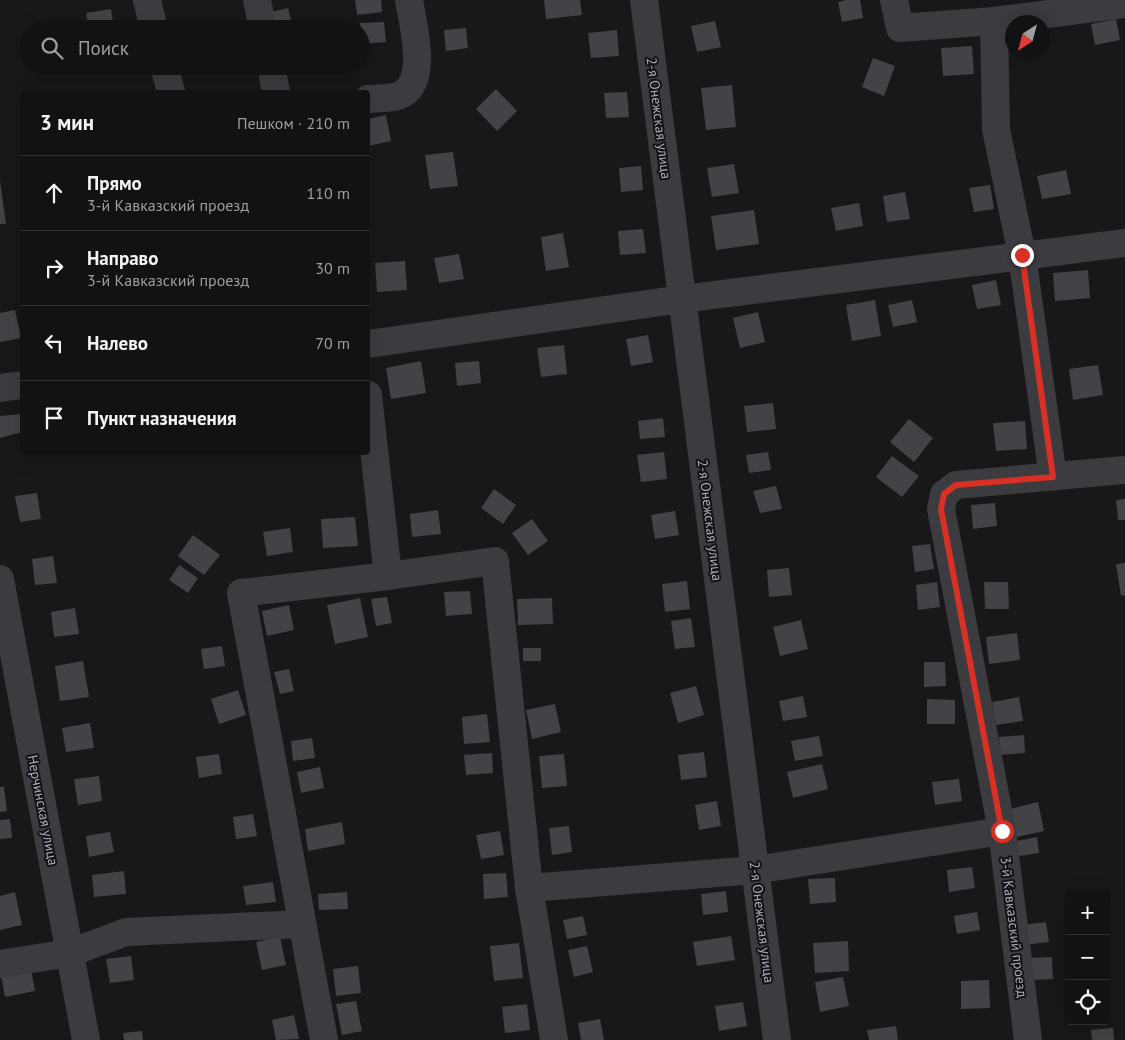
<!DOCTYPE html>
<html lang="ru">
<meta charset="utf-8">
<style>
body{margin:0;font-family:"PT Sans",sans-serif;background:#1f2022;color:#f1f3f6}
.controls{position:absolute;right:15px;bottom:15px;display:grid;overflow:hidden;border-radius:5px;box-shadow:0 5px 20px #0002}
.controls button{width:45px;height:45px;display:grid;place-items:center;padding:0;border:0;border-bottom:1px solid #313234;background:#121214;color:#f1f3f6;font:25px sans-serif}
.compass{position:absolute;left:1005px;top:15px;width:45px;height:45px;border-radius:50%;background:#121214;box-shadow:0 5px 20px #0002;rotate:216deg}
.stop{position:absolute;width:15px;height:15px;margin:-11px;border:4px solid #d93025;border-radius:50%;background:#fff}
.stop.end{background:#d93025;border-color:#fff;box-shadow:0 1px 5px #0008}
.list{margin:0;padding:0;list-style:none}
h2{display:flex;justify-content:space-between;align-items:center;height:65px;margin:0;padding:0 20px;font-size:21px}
h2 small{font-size:16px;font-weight:400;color:#9c9ea0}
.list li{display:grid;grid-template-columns:32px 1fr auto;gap:15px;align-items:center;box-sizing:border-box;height:75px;padding:0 20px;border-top:1px solid #313234}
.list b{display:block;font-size:19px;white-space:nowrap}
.list p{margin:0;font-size:16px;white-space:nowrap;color:#9c9ea0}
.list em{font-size:16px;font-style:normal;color:#9c9ea0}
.icon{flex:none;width:28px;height:28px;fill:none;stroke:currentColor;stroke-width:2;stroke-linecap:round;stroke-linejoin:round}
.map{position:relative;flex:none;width:1125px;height:1040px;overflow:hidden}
.search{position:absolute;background:#121214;box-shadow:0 5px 20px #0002;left:20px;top:20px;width:350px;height:55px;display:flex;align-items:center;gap:12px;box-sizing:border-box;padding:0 18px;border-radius:28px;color:#9c9ea0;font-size:19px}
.panel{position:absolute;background:#121214;box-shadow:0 5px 20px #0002;left:20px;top:90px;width:350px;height:365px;border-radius:5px}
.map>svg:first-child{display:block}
.building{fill:#424247}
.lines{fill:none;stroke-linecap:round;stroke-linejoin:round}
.minor{stroke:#3b3b40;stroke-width:28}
.route{stroke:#d93025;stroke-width:6}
.labels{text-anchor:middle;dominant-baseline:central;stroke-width:4;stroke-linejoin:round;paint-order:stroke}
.street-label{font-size:14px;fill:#abacb9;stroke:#131315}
</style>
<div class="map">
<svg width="1125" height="1040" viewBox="0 0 1125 1040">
<rect width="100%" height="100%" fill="#18181a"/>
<g class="building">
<path d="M355 0H381L382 12 357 15Z"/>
<path d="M544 0H580L582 15 546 19Z"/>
<path d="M846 0H860L863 18 842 22 838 2Z"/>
<path d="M288 8 292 25 275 29 271 12Z"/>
<path d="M111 9 114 29H89L86 13Z"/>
<path d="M1116 19 1120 40 1095 45 1091 24Z"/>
<path d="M715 21 721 47 697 52 691 26Z"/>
<path d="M384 22 386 42 362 44 360 23Z"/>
<path d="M331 24 332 29H307V28Z"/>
<path d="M466 28 468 48 446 51 444 30Z"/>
<path d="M617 30 619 56 591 58 588 33Z"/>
<path d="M972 46 974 74 943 76 941 48Z"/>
<path d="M873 58 895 66 884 96 862 87Z"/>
<path d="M732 85 736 127 706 130 701 88Z"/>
<path d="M496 89 517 111 497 131 476 109Z"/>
<path d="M627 92 629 117 606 118 604 93Z"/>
<path d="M386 115 391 141 368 146V119Z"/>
<path d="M453 152 458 186 430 189 425 155Z"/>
<path d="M734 164 739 193 712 197 707 168Z"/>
<path d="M641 166 643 190 621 192 619 168Z"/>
<path d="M1066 170 1071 194 1042 199 1037 176Z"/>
<path d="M0 180 6 224H0Z"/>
<path d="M990 185 994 209 974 212 969 188Z"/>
<path d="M905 192 910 219 887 222 883 196Z"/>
<path d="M859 203 863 226 836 231 831 208Z"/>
<path d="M754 210 759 244 716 250 711 216Z"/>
<path d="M643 229 646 253 620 255 618 231Z"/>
<path d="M563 233 569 267 546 271 541 237Z"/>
<path d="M459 254 464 279 439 283 434 258Z"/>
<path d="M405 261 407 290 377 292 375 263Z"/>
<path d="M1088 270 1090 298 1055 301 1053 273Z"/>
<path d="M996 280 1001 305 977 309 972 285Z"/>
<path d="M875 300 881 336 852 341 846 305Z"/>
<path d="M912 300 917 322 893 327 888 305Z"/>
<path d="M15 310 21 338 0 342V313Z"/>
<path d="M758 312 765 342 740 348 733 318Z"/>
<path d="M648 335 653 362 631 366 626 339Z"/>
<path d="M564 345 567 374 541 377 537 348Z"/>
<path d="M421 361 426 393 391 399 386 368Z"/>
<path d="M479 361 481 383 457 386 455 363Z"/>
<path d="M1098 365 1103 395 1073 400 1069 369Z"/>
<path d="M773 403 776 429 747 432 744 406Z"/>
<path d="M22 414V432L0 438V416Z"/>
<path d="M663 418 665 437 640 439 638 421Z"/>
<path d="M909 419 933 438 914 462 890 442Z"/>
<path d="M1025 421 1027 449 996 451 993 423Z"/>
<path d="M664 452 667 479 641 482 637 455Z"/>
<path d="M768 452 771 470 749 473 746 455Z"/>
<path d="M892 456 919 476 902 497 876 477Z"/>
<path d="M776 486 782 509 760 513 753 491Z"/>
<path d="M494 489 516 505 503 524 481 508Z"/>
<path d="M37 493 41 519 20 522 15 496Z"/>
<path d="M1125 499V520H1118L1116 500Z"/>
<path d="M995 503 997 526 973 529 971 505Z"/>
<path d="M438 510 441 534 412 537 410 514Z"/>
<path d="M675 511 679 535 655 539 651 515Z"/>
<path d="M355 517 358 546 323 548 321 519Z"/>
<path d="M532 519 548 541 528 555 512 533Z"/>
<path d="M290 528 293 552 267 556 263 532Z"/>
<path d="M193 535 220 555 204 575 178 556Z"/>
<path d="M930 544 934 569 915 572 912 546Z"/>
<path d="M53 556 57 583 35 585 32 559Z"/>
<path d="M1125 563V595L1121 596 1116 564Z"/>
<path d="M179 565 198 578 188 593 169 580Z"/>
<path d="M789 568 792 595 769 597 767 570Z"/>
<path d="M687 581 690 609 665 612 662 584Z"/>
<path d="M937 582 940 607 918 610 916 585Z"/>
<path d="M984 582H1008L1009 609H985Z"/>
<path d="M470 591 472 614 446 616 444 592Z"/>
<path d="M387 597 392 623 376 626 371 599Z"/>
<path d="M360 598 368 637 335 644 327 605Z"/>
<path d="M552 598 553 624 518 625 517 599Z"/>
<path d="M289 605 294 630 267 636 262 611Z"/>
<path d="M75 608 79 634 54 637 51 612Z"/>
<path d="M691 618 695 647 675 649 671 621Z"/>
<path d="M801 620 808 649 780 656 773 627Z"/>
<path d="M1017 633 1020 660 989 664 986 637Z"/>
<path d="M222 646 225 666 204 669 201 649Z"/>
<rect x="523" y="648" width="18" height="13"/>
<path d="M83 661 89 697 60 701 55 666Z"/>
<path d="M924 662H945L946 686 924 687Z"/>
<path d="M289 669 294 691 280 694 274 672Z"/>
<path d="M696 686 704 715 678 723 670 693Z"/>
<path d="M238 690 246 715 219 724 211 699Z"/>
<path d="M803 696 807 717 783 721 779 701Z"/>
<path d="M1019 697 1023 721 996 725 992 702Z"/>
<path d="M927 699 955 700V724H927Z"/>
<path d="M555 704 561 732 532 739 526 710Z"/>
<path d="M487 714 490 742 464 744 462 717Z"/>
<path d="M90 723 94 748 66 752 62 728Z"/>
<path d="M1024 735 1025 753 1001 755 999 737Z"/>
<path d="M819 736 823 756 795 761 791 741Z"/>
<path d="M312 738 315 758 293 761 291 741Z"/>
<path d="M704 752 707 777 681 780 678 755Z"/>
<path d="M492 753 493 773 466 775 464 755Z"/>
<path d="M219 754 222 774 199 778 196 757Z"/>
<path d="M564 754 567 786 542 788 539 756Z"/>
<path d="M822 764 828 789 793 798 787 772Z"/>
<path d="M320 767 324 788 301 793 297 772Z"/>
<path d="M99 776 102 801 78 805 74 779Z"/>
<path d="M959 779 962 801 935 805 932 782Z"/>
<path d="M0 787H4L7 811 0 812Z"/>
<path d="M717 801 721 826 699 830 695 805Z"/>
<path d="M1038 802 1044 831 1012 838 1006 810Z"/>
<path d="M253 814 257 836 236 839 233 817Z"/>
<path d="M10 819 12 838 0 839V820Z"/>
<path d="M342 822 345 844 308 851 305 829Z"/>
<path d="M569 826 572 852 552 855 549 828Z"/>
<path d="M500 831 504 855 481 859 476 835Z"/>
<path d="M110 832 114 852 89 857 86 836Z"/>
<path d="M1037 837 1039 853 1013 857 1011 842Z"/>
<path d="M972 867 975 888 949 892 947 870Z"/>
<path d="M124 871 126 894 94 897 92 875Z"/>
<path d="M506 873 508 897 484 899 483 874Z"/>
<path d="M835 878 836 902 810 904 808 879Z"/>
<path d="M273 882 276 902 246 905 243 886Z"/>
<path d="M726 891 728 912 703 915 701 894Z"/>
<path d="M15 892 22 925 0 930V896Z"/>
<path d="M347 892 348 909 319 910 318 894Z"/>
<path d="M977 912 980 930 957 934 954 916Z"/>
<path d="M583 916 587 935 567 939 563 920Z"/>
<path d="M1046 922 1049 942 1024 945 1022 925Z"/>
<path d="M731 936 735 960 697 966 693 942Z"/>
<path d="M280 937 286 965 262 970 256 942Z"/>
<path d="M848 941 849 971 815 973 813 943Z"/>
<path d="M519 943 523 978 494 981 490 946Z"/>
<path d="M587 946 593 972 574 977 568 950Z"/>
<path d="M131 956 134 980 110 983 106 959Z"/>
<path d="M1052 957 1053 979 1029 980 1028 958Z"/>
<path d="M358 966 361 993 336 996 333 969Z"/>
<path d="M31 969 35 991 5 997 1 975Z"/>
<path d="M843 977 849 1006 820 1012 815 982Z"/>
<path d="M989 980 990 1008 961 1009V981Z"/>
<path d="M356 1001 362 1031 342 1035 336 1004Z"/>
<path d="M743 1002 747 1026 719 1031 715 1006Z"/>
<path d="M527 1004 530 1030 505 1033 502 1007Z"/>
<path d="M294 1015 299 1039 276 1040 272 1020Z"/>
<path d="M600 1019 604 1040H581L578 1023Z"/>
<path d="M896 1026 898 1040H869L867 1030Z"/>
<path d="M1113 1028 1114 1040H1092L1091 1030Z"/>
<path d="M142 1031 143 1040H124L123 1033Z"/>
</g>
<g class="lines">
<g class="minor">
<path d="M147 0 154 29"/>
<path d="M257 0 263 29"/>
<path d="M644 0 777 1040"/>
<path d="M894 0 900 28 994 21 1125 4"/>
<path d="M994 21 996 129 1022 255 1053 477"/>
<path d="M164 66 171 92"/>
<path d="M271 66 276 92"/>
<path d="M368 99C377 98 389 99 398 96 430 85 413 25 409 0"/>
<path d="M368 344 682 299 1125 243"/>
<path d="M0 388 22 385"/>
<path d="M368 395 388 576"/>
<path d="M0 579 86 1040"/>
<path d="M529 888 755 870 1002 831"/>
<path d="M0 964 70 953 126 932 302 924"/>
<path d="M324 1040 241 593 388 576 495 561 529 888 554 1040"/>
<path d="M1028 1040 1002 831 941 509 944 494 956 485 1125 470"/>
</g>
</g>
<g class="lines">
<path class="route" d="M1002 831 941 509 944 494 956 485 1053 477 1022 255"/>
</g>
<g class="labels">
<g class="street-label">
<text transform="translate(659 118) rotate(83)">2-я Онежская улица</text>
<text transform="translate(710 520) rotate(83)">2-я Онежская улица</text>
<text transform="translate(43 810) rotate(79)">Нерчинская улица</text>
<text transform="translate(762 922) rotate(83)">2-я Онежская улица</text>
<text transform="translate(1014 927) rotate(83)">3-й Кавказский проезд</text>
</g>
</g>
</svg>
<div class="controls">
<button>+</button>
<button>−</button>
<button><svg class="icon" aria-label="locate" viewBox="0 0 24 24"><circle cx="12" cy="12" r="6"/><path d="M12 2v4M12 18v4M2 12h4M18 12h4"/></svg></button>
</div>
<svg class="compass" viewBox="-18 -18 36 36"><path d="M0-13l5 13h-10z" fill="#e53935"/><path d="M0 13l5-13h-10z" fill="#9c9ea0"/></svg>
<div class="stop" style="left:1002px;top:831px"></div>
<div class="stop end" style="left:1022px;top:255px"></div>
<div class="search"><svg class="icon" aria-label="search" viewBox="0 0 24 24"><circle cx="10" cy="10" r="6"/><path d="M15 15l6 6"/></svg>Поиск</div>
<section class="panel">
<h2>3 мин<small>Пешком · 210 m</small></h2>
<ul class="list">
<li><svg class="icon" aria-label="ahead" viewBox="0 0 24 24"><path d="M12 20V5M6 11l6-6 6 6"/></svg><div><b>Прямо</b><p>3-й Кавказский проезд</p></div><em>110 m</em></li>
<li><svg class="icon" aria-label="right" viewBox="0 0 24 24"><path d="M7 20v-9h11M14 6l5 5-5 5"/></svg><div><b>Направо</b><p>3-й Кавказский проезд</p></div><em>30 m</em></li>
<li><svg class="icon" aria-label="left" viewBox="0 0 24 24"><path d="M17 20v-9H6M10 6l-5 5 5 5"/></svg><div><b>Налево</b></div><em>70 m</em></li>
<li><svg class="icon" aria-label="arrive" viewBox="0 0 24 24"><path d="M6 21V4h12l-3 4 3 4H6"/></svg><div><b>Пункт назначения</b></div></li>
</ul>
</section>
</div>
